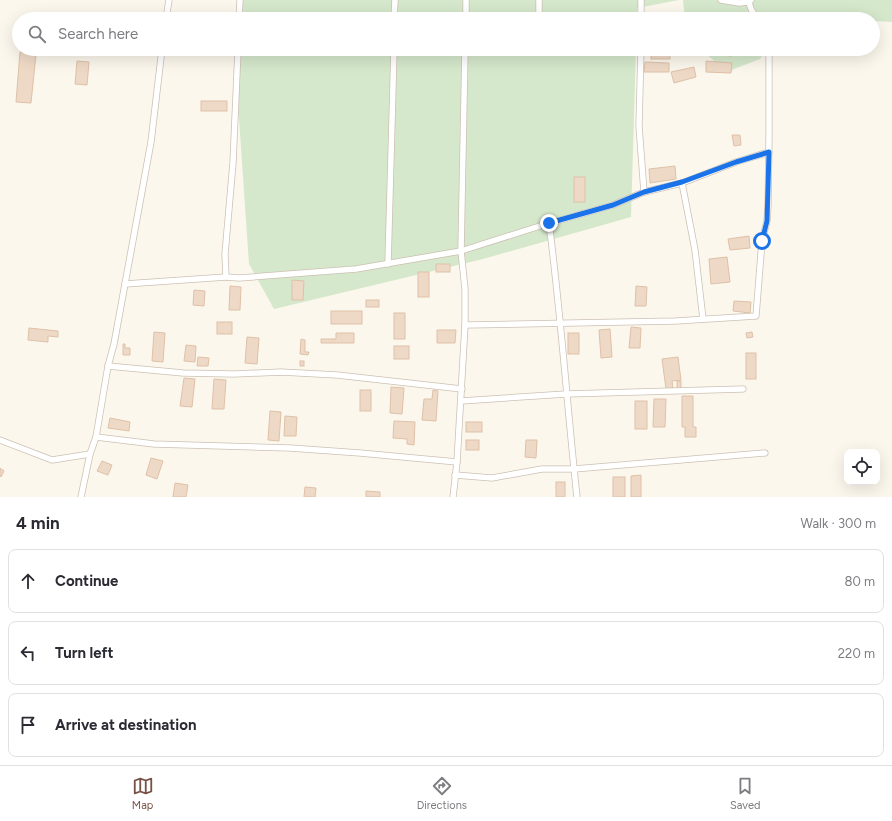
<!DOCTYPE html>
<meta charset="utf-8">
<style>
body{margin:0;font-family:Figtree,sans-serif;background:#f7f7f7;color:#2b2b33}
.controls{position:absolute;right:12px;bottom:12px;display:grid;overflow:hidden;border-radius:8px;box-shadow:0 4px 16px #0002}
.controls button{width:36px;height:36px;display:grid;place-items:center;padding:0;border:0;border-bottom:1px solid #e1e1e2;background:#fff;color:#2b2b33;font:20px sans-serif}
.stop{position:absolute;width:12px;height:12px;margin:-9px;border:3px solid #1a73e8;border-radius:50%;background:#fff}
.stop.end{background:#1a73e8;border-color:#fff;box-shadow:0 1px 4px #0008}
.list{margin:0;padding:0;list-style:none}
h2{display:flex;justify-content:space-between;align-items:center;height:52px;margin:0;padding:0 16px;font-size:17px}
h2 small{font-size:13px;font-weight:400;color:#7c7c81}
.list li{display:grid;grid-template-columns:26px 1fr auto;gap:12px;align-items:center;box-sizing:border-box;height:64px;margin:0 8px 8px;padding:0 8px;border:1px solid #e1e1e2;border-radius:8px}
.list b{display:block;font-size:15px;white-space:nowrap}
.list em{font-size:13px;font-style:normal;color:#7c7c81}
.icon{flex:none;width:22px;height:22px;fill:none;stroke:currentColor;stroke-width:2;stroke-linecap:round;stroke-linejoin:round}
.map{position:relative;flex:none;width:892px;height:497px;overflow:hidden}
.search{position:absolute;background:#fff;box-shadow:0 4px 16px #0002;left:12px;right:12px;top:12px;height:44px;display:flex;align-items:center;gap:10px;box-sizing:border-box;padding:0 14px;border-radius:22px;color:#7c7c81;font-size:15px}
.sheet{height:268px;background:#fff}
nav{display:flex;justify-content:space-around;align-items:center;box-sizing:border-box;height:56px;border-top:1px solid #e1e1e2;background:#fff;font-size:11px;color:#7c7c81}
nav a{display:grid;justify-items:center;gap:2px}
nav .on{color:#795246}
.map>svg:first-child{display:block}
.green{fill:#d5e8cb}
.building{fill:#eed9c6;stroke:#dfc1a8}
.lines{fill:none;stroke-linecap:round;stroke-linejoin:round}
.minor-casing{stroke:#cdc0b3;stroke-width:7}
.minor{stroke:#fff;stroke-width:5.5}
.route{stroke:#1a73e8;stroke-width:5}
</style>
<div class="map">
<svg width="892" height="497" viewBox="0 0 892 497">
<rect width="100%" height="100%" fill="#fbf7ec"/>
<g class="green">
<path d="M238 0H679L637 8V19H237Z"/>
<path d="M683 0H892V22L873 21V19H847L792 15 789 19H685Z"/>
<path d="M237 49H636L631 217 483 259 274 309 249 264 236 75Z"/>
<path d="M701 49H767L760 59 726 72Z"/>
</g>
<g class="building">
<path d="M186 16 209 17V19H185Z"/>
<rect x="651" y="49" width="19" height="10"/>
<path d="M706 49H732V56L706 54Z"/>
<path d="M20 52 36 54 31 103 16 102Z"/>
<path d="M77 61 89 62 87 85 75 84Z"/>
<path d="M706 61 732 63 731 73 706 72Z"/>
<path d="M645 62 669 63V72H644Z"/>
<path d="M694 67 696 77 674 83 671 72Z"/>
<rect x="201" y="101" width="26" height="10"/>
<path d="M732 135H740L741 145 734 146Z"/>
<path d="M675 166 676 179 650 183 649 169Z"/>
<rect x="574" y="177" width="11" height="25"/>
<path d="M749 236 750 248 730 250 728 239Z"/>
<path d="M727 257 730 282 711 284 709 259Z"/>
<rect x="436" y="264" width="14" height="8"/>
<rect x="418" y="272" width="11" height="25"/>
<path d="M292 280 304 281 303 300H292Z"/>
<path d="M230 286 241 287 240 310H229Z"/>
<path d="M636 286 647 287 646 306H635Z"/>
<path d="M194 290 205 291 204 306 193 305Z"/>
<rect x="366" y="300" width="13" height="7"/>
<path d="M734 301 751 302 750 313 733 311Z"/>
<rect x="331" y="311" width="31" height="13"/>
<rect x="394" y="313" width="11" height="26"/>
<rect x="217" y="322" width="15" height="12"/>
<path d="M631 327 641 328 640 348H629Z"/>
<path d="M29 328 58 331V337L48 336V342L28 340Z"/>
<path d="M610 329 612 357 601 358 599 330Z"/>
<path d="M437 330H456L455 343H437Z"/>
<path d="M154 332 165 333 163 362 152 361Z"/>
<path d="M752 332 753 337 747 338 746 333Z"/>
<path d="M336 333H354V343H321V339H336Z"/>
<rect x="568" y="333" width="11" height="21"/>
<path d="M247 337 259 338 257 364 245 363Z"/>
<path d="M301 339 305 340V352H309L308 355 300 354Z"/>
<path d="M123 344H125V348H130V355H123Z"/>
<path d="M186 345 196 346 195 362 184 361Z"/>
<rect x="394" y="346" width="15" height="13"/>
<rect x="746" y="353" width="10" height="26"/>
<path d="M198 357 209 358 208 366H197Z"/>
<path d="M678 357 681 380 672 381 673 388 666 389 662 359Z"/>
<rect x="300" y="361" width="4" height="5"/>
<path d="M184 378 195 379 192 407 180 406Z"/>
<path d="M214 379 226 380 224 409H212Z"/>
<path d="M677 381H681V388L677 389Z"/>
<path d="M391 387 404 388 402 414 390 413Z"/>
<rect x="360" y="390" width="11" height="21"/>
<path d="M433 390 438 391 436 421 422 420 424 399H432Z"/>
<path d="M682 396H693V427H696V437H685V427H682Z"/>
<path d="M654 399H666L665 427H653Z"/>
<rect x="635" y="401" width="12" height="28"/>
<path d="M270 411 281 412 279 441 268 440Z"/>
<path d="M285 416 297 417 296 436H284Z"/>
<path d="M110 418 130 422 129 431 108 428Z"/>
<path d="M394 421 415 422 414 445 407 444V439L393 438Z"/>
<rect x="466" y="422" width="16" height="10"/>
<rect x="466" y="440" width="13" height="10"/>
<path d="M526 440H537L536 458 525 457Z"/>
<path d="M151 458 163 461 157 479 146 475Z"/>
<path d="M102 461 112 465 108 475 97 471Z"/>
<path d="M0 468 4 471 1 477 0 476Z"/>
<path d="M641 475V497H631V476Z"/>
<rect x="613" y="477" width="12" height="20"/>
<rect x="556" y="482" width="9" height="15"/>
<path d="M175 483 188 485 186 497H173Z"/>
<path d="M305 487 316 488 315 497H304Z"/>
<path d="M366 491 380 492V497H366Z"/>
</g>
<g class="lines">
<defs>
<g id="minor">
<path d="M539 0V14"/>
<path d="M721 0 739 3 749 2 751 0"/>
<path d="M749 2C751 11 753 14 760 19"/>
<path d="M166 19 169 0"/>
<path d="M239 19 240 0"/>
<path d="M394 19 395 0"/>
<path d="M466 19V0"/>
<path d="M641 19V0"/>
<path d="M238 49 233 163 225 254 226 277 239 278 356 269 461 251 543 225 613 205 644 192 639 126 641 49"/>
<path d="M682 183 695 250 703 319"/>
<path d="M644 192 682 183 736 162 769 152"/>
<path d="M549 223C561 314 567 406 577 497"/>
<path d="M388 264 394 49"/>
<path d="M125 284 226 277"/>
<path d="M465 325 676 321 756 316 762 241 767 221 768 206 769 137V49"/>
<path d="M108 366 183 373 234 374 281 372 337 375 462 389"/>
<path d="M461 401 566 394 743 389"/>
<path d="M96 437 154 444 290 448 360 453 457 462"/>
<path d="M0 440 52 460 90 454"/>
<path d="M455 475 492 478 542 469H574L765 453"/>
<path d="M81 497 90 454 96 437 108 366 114 344 151 142 162 49"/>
<path d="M453 497 457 462 465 325V289L461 251 465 49"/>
</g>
</defs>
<use href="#minor" class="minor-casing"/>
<use href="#minor" class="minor"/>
</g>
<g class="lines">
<path class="route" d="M549 223 613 205 644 192 682 182 736 162 769 152 767 221 762 241"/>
</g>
</svg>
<div class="controls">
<button><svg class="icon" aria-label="locate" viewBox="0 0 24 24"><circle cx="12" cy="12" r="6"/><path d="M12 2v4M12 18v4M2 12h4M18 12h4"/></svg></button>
</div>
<div class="stop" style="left:762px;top:241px"></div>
<div class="stop end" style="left:549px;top:223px"></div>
<div class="search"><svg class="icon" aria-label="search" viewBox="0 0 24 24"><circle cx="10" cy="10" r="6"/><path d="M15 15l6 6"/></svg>Search here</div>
</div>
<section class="sheet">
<h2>4 min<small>Walk · 300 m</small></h2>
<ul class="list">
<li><svg class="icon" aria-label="ahead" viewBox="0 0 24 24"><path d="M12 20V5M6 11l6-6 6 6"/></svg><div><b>Continue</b></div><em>80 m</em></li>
<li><svg class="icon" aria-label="left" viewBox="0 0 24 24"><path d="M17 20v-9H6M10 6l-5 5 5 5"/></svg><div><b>Turn left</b></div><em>220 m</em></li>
<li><svg class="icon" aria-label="arrive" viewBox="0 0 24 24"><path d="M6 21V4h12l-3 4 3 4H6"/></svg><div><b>Arrive at destination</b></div></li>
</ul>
</section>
<nav>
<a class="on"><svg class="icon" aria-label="map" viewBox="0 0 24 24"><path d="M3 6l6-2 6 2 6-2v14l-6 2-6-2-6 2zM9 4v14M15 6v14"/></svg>Map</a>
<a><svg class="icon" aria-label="directions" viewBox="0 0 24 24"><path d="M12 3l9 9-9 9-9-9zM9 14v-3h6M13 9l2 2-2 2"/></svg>Directions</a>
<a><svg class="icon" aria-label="saved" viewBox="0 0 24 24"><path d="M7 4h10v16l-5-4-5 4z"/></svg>Saved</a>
</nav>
